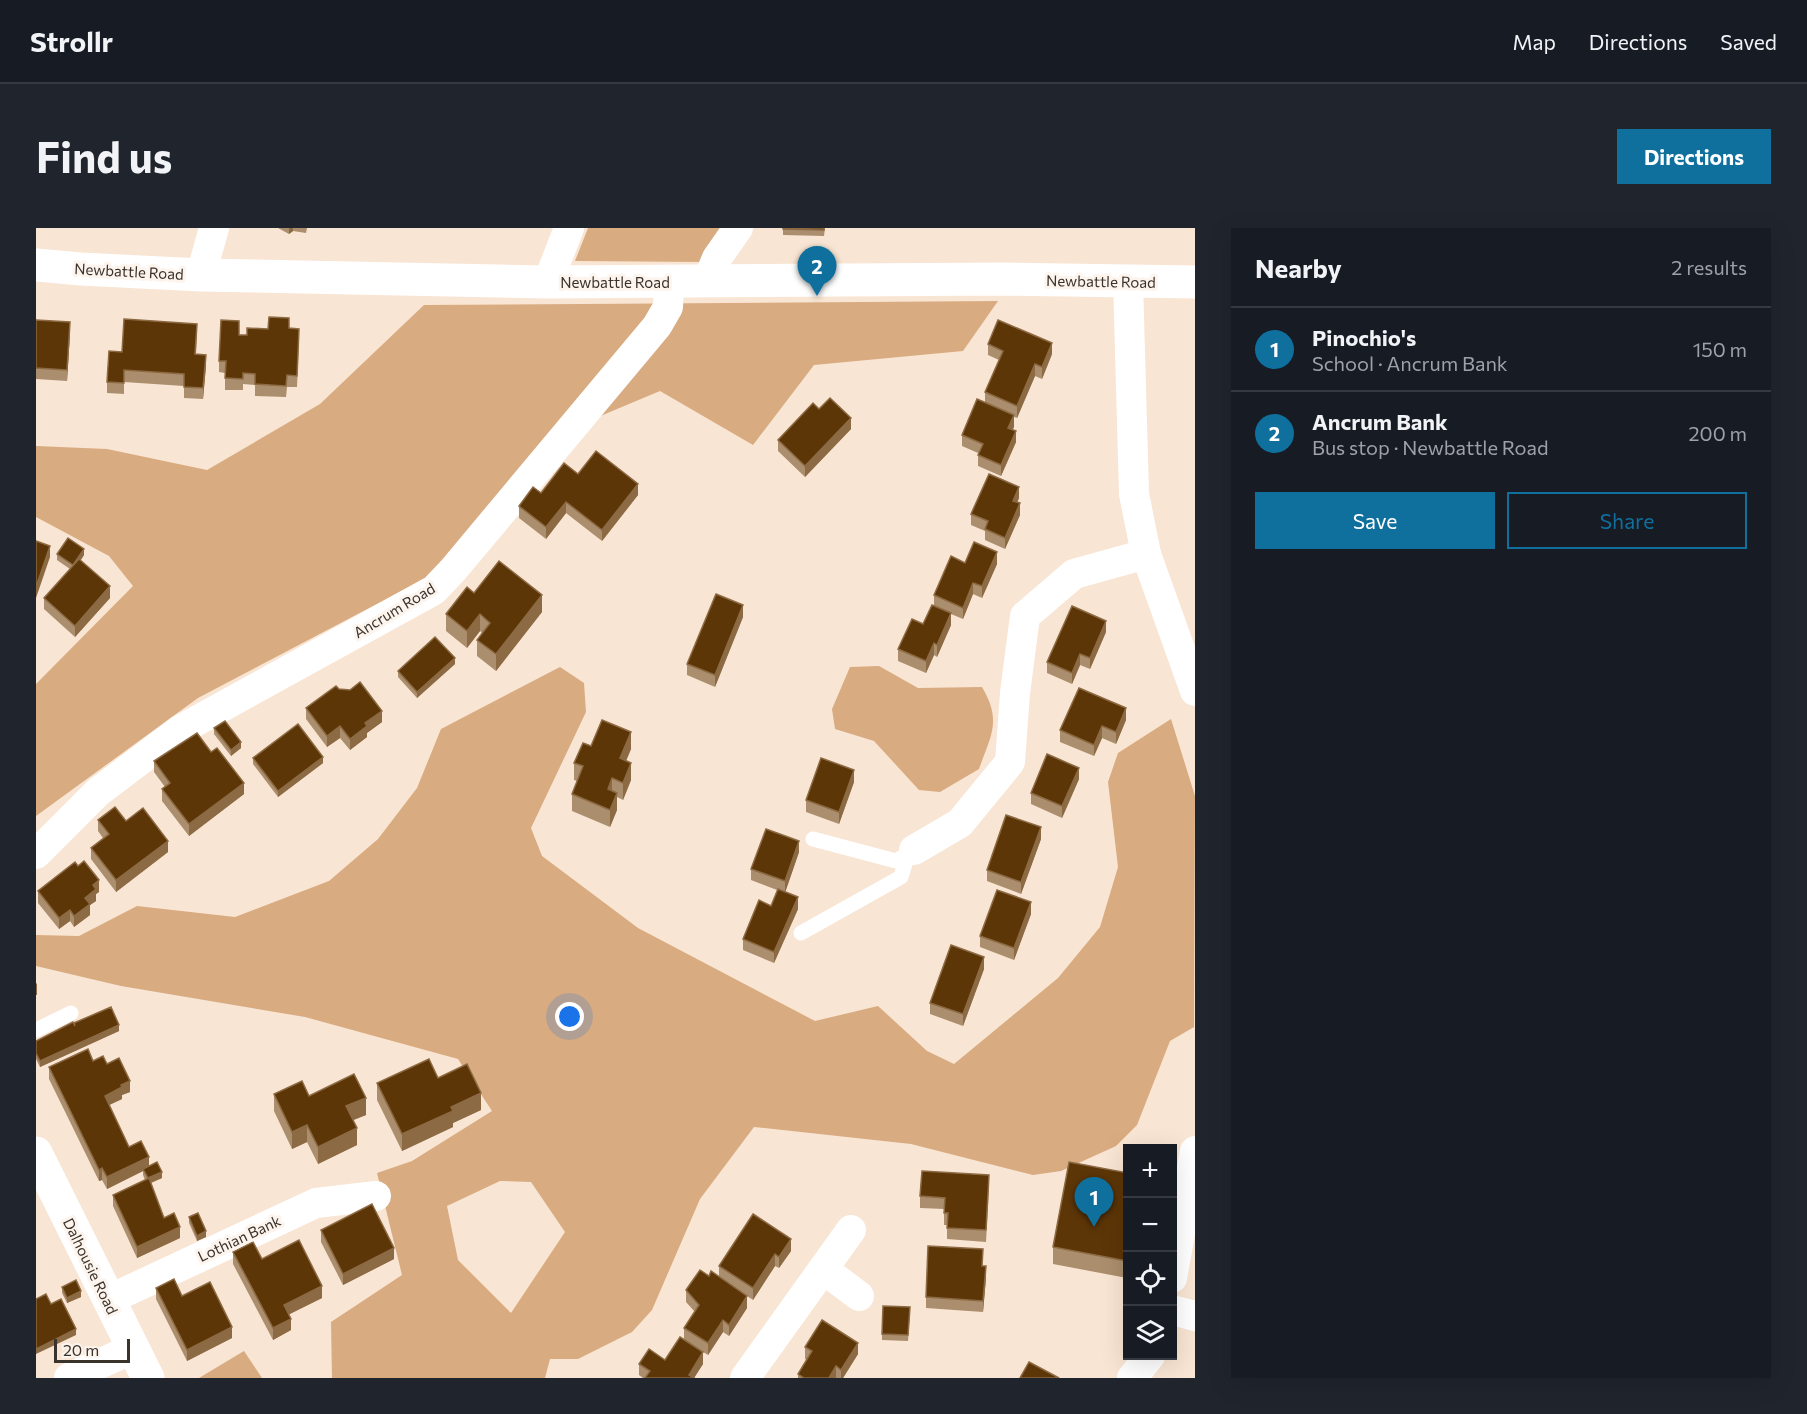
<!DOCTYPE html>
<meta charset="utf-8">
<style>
body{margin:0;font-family:Commissioner,sans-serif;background:#20242c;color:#f1f3f6}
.controls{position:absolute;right:18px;bottom:18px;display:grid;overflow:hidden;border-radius:0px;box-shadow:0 6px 24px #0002}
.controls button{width:54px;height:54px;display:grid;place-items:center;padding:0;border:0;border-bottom:2px solid #363941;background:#171b24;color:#f1f3f6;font:30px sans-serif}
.scale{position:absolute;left:18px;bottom:15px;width:76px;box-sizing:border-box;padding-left:6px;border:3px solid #3a332c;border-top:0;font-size:16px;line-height:21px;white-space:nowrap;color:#3a332c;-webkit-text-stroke:4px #fcf4ed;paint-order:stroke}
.you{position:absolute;left:534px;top:789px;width:21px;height:21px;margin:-15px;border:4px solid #fff;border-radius:50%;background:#1a73e8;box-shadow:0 0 0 9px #1a73e833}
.badge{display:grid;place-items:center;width:39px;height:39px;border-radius:50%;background:#0f6f9d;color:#fff;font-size:20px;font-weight:700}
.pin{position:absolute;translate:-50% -50px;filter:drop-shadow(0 2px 3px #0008)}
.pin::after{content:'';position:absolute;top:32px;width:21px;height:18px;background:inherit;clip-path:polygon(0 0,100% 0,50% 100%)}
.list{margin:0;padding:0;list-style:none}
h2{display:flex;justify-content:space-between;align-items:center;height:78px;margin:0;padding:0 24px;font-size:26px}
h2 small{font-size:20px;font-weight:400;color:#9ea1a6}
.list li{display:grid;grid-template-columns:39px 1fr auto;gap:18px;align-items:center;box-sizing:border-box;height:84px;padding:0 24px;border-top:2px solid #363941}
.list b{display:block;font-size:22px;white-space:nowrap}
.list p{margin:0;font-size:20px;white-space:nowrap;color:#9ea1a6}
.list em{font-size:20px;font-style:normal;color:#9ea1a6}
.actions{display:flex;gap:12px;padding:18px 24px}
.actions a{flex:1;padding:14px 0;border:2px solid #0f6f9d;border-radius:0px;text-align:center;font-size:21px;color:#0f6f9d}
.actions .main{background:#0f6f9d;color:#fff}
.icon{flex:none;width:33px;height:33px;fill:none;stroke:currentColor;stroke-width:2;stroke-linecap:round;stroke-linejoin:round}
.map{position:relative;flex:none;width:1159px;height:1150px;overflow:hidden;border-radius:0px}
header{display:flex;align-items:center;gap:36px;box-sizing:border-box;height:84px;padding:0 30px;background:#171b24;border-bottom:2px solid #363941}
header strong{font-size:28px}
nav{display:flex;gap:33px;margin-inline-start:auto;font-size:21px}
.intro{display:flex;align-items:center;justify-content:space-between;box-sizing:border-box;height:144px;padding:0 36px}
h1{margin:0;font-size:42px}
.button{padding:15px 27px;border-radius:0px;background:#0f6f9d;color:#fff;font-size:21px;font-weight:700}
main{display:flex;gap:36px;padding:0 36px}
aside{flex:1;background:#171b24;border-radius:0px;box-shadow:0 6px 24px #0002}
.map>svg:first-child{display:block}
.green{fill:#d9ab80;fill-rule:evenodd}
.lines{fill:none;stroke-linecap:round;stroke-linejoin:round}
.lane{stroke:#fff;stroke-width:15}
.street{stroke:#fff;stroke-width:30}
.secondary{stroke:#fff;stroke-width:33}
.wall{fill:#ab8e6d}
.shaded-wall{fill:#8c6a44}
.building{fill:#5d3607;stroke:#8c6a44;stroke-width:1.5}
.labels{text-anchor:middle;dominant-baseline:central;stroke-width:6;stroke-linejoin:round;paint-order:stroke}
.street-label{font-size:15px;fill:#3a332c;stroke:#fcf4ed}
</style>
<header>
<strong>Strollr</strong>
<nav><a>Map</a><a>Directions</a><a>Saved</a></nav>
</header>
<div class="intro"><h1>Find us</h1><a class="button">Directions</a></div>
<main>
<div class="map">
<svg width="1159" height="1150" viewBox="0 0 1159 1150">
<rect width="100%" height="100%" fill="#f9e5d3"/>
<g class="green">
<path d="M552 0H687L667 34 539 33Z"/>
<path d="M962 73 927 123 778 137 717 217 624 163 531 202 396 347 162 470 0 588V456L97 358 73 328 0 289V218L71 221 171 242 284 176 388 77Z"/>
<path d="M843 438 882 460 946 459C966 493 955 507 943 541L904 564 883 562 838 513 799 501 796 481 814 439Z"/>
<path d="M524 439 548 455 550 484 495 600 506 628 602 700 779 793 842 778 891 823 918 836 1022 750 1064 699 1082 639 1072 554 1082 525 1135 491 1159 568 1158 799 1134 813 1101 897 1080 918 1025 943 997 947 875 916 718 899 664 971 616 1082 596 1104 542 1131H514L509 1150H296L295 1094 366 1047 341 945 376 933 456 883 422 831 269 789 85 758 0 738V707L43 708 101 678 199 689 293 653 342 611 381 560 405 501ZM464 953 495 954 529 1004 475 1085 422 1032 411 978Z"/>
<path d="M208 1123 226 1150H163Z"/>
</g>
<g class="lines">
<g class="lane">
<path d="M777 611 860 633 876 623"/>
<path d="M765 705 865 649 872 626"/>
<path d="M0 802 35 785"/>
</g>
<g class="street">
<path d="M165 47 178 0"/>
<path d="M1092 53 1098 266 1110 326 1159 463"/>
<path d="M512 54 533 0"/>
<path d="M671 54 681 30 702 0"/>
<path d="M878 622 924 595 974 534 979 465 989 388 1038 346 1110 326"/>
<path d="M0 626 62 564 144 502 398 362 417 342 621 98 632 79 633 55"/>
<path d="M787 1041 823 1068"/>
<path d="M1136 1050 1159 923"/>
<path d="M72 1072 280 975 340 968"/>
<path d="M1136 1082 1159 1088"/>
<path d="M33 1150 96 1121"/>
<path d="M709 1150 815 1002"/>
<path d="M1096 1150 1114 1128"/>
</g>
<g class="secondary">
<path d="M0 37 45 41 165 47 512 54 967 51 1159 54"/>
<path d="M0 925 112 1150"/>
</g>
</g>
<g class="wall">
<path d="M242 0H271L270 5 257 3 253 6Z"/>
<path d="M747 0H789L788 8 747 7Z"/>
<path d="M0 92 34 105 31 153 0 151Z"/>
<path d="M253 100 263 113 261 159H251L250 169 219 168V157L207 156V162H189V145L183 144V133L203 107H211L232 101Z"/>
<path d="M161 107 160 126 170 138 167 171 148 170V158L88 154V166L71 165V154L86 124Z"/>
<path d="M952 116 1016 126 1006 151 999 148 981 190 978 189V199L976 201 980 214 965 248 942 238V225L926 218V207L949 175V164L963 132 952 127Z"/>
<path d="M815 201 769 249 742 223V212Z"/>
<path d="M542 246 602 267 566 313 530 285 510 311 483 290V278L505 265Z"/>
<path d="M983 270 981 275 984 287 969 321 949 312V303L935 297V286Z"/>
<path d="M21 326 48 327 45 332 74 370 39 409 8 381V370L34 341 21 332Z"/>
<path d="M929 335 961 336 946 370 937 366 927 391 915 386V397L901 429 898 427 890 445 862 433V421L887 396 898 378V367Z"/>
<path d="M438 365 506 384 460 443 441 428V412L446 405 444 403 431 420 410 403V386Z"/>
<path d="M707 389 679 459 651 447V436Z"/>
<path d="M1070 404 1054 441 1044 437 1036 456 1011 445V434Z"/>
<path d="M419 436 381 470 362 449V443Z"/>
<path d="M303 461 346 494 331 505V509L314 522 304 510 291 519 270 491V480Z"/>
<path d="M1090 492 1080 516 1066 510 1058 528 1024 514V502Z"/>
<path d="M178 500 205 520 195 528 178 506Z"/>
<path d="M555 518 595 521 590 533 595 552 587 572 581 569V582L574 599 536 583V566L541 553 538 552V535Z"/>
<path d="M217 530 287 535 242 569 217 536Z"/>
<path d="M118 533 208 566 153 608 126 573V561L129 559 118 544Z"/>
<path d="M1043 551 1026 590 995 576V565Z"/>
<path d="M818 554 803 596 770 584V572Z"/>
<path d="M62 592 90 593 132 624 80 664 55 631V620L67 610 62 603Z"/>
<path d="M1005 611 985 666 951 653V642Z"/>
<path d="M763 624 749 664 762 681 738 735 707 722V711L735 678 741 662 715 652V641Z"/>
<path d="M2 663 63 664 60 666V673L54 677V687L38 699 34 693 23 701 2 675Z"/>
<path d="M995 686 978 732 944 719V708Z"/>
<path d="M948 741 927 798 894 786V775Z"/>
<path d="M38 797 83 803 4 839 0 831V813Z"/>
<path d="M57 833 71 836 94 864 86 867V871L73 877 93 919 126 950 115 955 128 990 144 1010 101 1030 77 978V967L109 952 107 947V943L71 961 66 952 63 953 13 851V839Z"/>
<path d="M402 850 445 882 417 895V899L366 923 341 872V855Z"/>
<path d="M238 866 273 868 330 887 317 892 321 917 282 936 271 914 256 921 238 883Z"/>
<path d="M1092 945 1091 1050 1017 1036V1019Z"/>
<path d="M953 959 950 1014 911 1011V997H908V981L884 980V968Z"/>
<path d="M153 989 170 1009 161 1013 153 995Z"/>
<path d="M285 1002 358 1031 307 1057 285 1014Z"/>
<path d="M755 1023 743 1040 739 1038 717 1072 696 1058 711 1080 693 1108 687 1104 672 1127 651 1114 667 1136 658 1150H607L603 1147V1136L629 1132 648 1112V1100L659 1084 650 1074V1062L673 1048 683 1049V1038Z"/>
<path d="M197 1024 226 1031 286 1070 253 1086 255 1102 237 1112 197 1036Z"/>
<path d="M946 1038 950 1050 947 1084 890 1080V1069Z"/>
<path d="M26 1059 45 1069 31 1075 26 1065Z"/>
<path d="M120 1060 146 1068 196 1110 151 1133 120 1071Z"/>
<path d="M874 1085 872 1113 846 1112V1106Z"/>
<path d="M769 1119 822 1126 807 1150H762V1146L771 1132 769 1131Z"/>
</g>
<g class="shaded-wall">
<path d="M253 0H257V3L253 6Z"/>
<path d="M34 94V105L31 153V142Z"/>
<path d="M1016 115V126L1006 151V139Z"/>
<path d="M170 127V138L167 171V160Z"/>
<path d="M999 136V148L981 190V178Z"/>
<path d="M978 187V199L972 211V200Z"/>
<path d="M815 190V201L769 249V238Z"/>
<path d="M980 203V214L965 248V237Z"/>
<path d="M602 256V267L566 313V302Z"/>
<path d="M983 259V270L977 284V273Z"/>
<path d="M530 274V285L510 311V299Z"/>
<path d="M984 275V287L969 321V310Z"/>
<path d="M14 318V329L0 370V359Z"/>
<path d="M48 321V327L37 343V337Z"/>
<path d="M961 324V336L946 370V358Z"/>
<path d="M937 355V366L927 391V380Z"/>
<path d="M74 358V370L39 409V398Z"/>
<path d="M506 367V384L460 443V426Z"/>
<path d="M707 377V389L679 459V447Z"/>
<path d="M915 385V397L901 429V417Z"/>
<path d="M444 386V403L431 420V403Z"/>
<path d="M1070 393V404L1054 441V430Z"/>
<path d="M898 415V427L890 445V433Z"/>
<path d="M1044 426V437L1036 456V445Z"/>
<path d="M419 430V436L381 470V464Z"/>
<path d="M1090 480V492L1080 516V504Z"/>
<path d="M346 483V494L331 505V509L314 522V511L329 495Z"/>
<path d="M304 498V510L291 519V508Z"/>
<path d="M1066 498V510L1058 528V517Z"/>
<path d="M595 504V521L584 547V530Z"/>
<path d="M205 514V520L195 528V522Z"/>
<path d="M287 529V535L242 569V563Z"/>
<path d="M595 535V552L587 572V555Z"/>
<path d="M1043 540V551L1026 590V578Z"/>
<path d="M818 542V554L803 596V584Z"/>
<path d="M576 550V567L572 561Z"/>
<path d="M208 555V566L153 608V596Z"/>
<path d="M581 565V582L574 599V582Z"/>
<path d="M1005 599V611L985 666V654Z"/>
<path d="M132 613V624L80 664V652Z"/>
<path d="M763 613V624L749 665V653Z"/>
<path d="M63 652V664L60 666V673L54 677V687L38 699V688L57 657Z"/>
<path d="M762 669V681L738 735V724Z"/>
<path d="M995 674V686L978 732V720Z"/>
<path d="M34 682V693L23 701V690Z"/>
<path d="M948 729V741L927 798V786Z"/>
<path d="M1 755V767H0V756Z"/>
<path d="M83 797V803L4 839V833Z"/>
<path d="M94 853V864L86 867V871L69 879V868L85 857Z"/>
<path d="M445 865V882L417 895V899L366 923V906L415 879Z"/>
<path d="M330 870V887L310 895V878Z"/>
<path d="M271 897V914L256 921V904Z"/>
<path d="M321 900V917L282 936V919Z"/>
<path d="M113 929V940L107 941V943L71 961V949Z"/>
<path d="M66 940V952L63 953V942Z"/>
<path d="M126 944V950L112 956V950Z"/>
<path d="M144 999V1010L101 1030V1019Z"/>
<path d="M170 1003V1009L161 1013V1008Z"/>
<path d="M755 1011V1023L743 1040V1029Z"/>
<path d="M358 1020V1031L307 1057V1046Z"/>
<path d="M739 1026V1038L717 1072V1060Z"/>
<path d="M950 1038V1050L947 1084V1073Z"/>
<path d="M286 1058V1070L248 1089V1077Z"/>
<path d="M45 1063V1069L31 1075V1070Z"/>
<path d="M711 1068V1080L693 1108V1097Z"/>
<path d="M255 1091V1102L237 1112V1100Z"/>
<path d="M687 1092V1104L672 1127V1115Z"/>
<path d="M196 1099V1110L151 1133V1122Z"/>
<path d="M40 1101V1107L0 1126V1121Z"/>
<path d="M822 1115V1126L807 1150H805V1142Z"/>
<path d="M667 1124V1136L658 1150 653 1147Z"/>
<path d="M800 1138V1150H793Z"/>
</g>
<g class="building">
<path d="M747 0H788V2L747 1Z"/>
<path d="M233 89 253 90V100L263 101 261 148 251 147 250 158 219 156V146L207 145V151L189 150 190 133H183L185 92 203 93V107H211V100L232 101Z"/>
<path d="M88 91 161 96 159 126 170 127 167 160 148 159V146L88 142V155L71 154 73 123 86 124Z"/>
<path d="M0 92 34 94 31 142 0 140Z"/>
<path d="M962 92 1016 115 1006 139 999 136 981 178 949 164 967 123 952 116Z"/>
<path d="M794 170 815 190 769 238 742 212 777 175 783 181Z"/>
<path d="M941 171 978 187 972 200 980 203 965 237 942 227 947 216 926 207Z"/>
<path d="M560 223 602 256 566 302 530 274 510 299 483 278 497 259 505 265 528 235 542 246Z"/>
<path d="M953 246 983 259 977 273 984 275 969 310 949 301 952 293 935 286Z"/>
<path d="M32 310 48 321 37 337 21 326Z"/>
<path d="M0 313 14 318 0 359Z"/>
<path d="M938 314 961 324 946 358 937 355 927 380 898 367 915 328 929 335Z"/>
<path d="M43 331 74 358 39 398 8 370Z"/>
<path d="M463 333 506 367 460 426 441 412 454 395 444 386 431 403 410 386 431 359 438 365Z"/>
<path d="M680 366 707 377 679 447 651 436Z"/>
<path d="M896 377 915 385 901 417 898 415 890 433 862 421 876 391 887 396Z"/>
<path d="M1036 378 1070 393 1054 430 1044 426 1036 445 1011 434Z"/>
<path d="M399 409 419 430 381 464 362 443Z"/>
<path d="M324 454 346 483 329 495 331 498 314 511 304 498 291 508 270 480 300 458 303 461 314 462Z"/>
<path d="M1043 460 1090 480 1080 504 1066 498 1058 517 1024 502Z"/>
<path d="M566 492 595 504 584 530 595 535 587 555 576 550 572 561 581 565 574 582 536 566 547 538 538 535 547 515 555 518Z"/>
<path d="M189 493 205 514 195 522 178 500Z"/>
<path d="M262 496 287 529 242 563 217 530Z"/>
<path d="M161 505 175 524 181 520 208 555 153 596 126 561 134 555 118 533Z"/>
<path d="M1011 526 1043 540 1026 578 995 565Z"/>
<path d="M785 530 818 542 803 584 770 572Z"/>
<path d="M79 579 90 593 107 580 132 613 80 652 55 620 73 606 62 592Z"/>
<path d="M970 587 1005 599 985 654 951 642Z"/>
<path d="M730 601 763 613 749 653 715 641Z"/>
<path d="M48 633 63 652 57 657 60 661 49 670 54 676 38 688 34 682 23 690 2 663 39 634 42 638Z"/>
<path d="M742 661 762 669 738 724 707 711 723 672 735 678Z"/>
<path d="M961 662 995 674 978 720 944 708Z"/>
<path d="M915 717 948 729 927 786 894 775Z"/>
<path d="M75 779 83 797 4 833 0 825V813L37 794 39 798 38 795Z"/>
<path d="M52 821 57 833 67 828 71 836 83 830 94 853 85 857 86 859 69 868 93 919 105 913 113 929 71 949 66 940 63 942 13 839Z"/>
<path d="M393 831 402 850 431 836 445 865 415 879 417 883 366 906 341 855Z"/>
<path d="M318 846 330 870 310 878 321 900 282 919 271 897 256 904 238 866 266 853 273 868Z"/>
<path d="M121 934 126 944 112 950 107 941Z"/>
<path d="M1033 934 1092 945 1091 1033 1017 1019Z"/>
<path d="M886 943 953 947 950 1002 911 1000 912 985H908L909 970 884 968Z"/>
<path d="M113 950 128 990 138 985 144 999 101 1019 77 967Z"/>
<path d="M336 976 358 1020 307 1046 285 1002Z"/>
<path d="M162 985 170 1003 161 1008 153 989Z"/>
<path d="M717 986 755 1011 743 1029 739 1026 717 1060 683 1038Z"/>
<path d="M263 1012 286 1058 248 1077 255 1091 237 1100 197 1024 217 1014 226 1031Z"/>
<path d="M892 1018 947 1021 946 1038H950L947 1073 890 1069Z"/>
<path d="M664 1042 673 1048 675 1043 711 1068 693 1097 687 1092 672 1115 648 1100 663 1077 650 1062Z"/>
<path d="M138 1051 146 1068 174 1054 196 1099 151 1122 120 1060Z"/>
<path d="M40 1052 45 1063 31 1070 26 1059Z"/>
<path d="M10 1066 15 1076 25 1071 40 1101 0 1121V1071Z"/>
<path d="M847 1078 874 1079 872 1107 846 1106Z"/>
<path d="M786 1092 822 1115 805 1142 800 1138 793 1150H768L762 1146 776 1123 769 1119Z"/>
<path d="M644 1109 667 1124 653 1147 658 1150H609L614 1143 603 1136 613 1121 629 1132Z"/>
<path d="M993 1134 1023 1150H984Z"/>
</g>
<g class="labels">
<g class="street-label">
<text transform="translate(93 43) rotate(3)">Newbattle Road</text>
<text transform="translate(1065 53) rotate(1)">Newbattle Road</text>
<text x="579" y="54">Newbattle Road</text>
<text transform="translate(358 382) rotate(-31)">Ancrum Road</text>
<text transform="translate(203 1010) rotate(-25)">Lothian Bank</text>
<text transform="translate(55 1038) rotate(64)">Dalhousie Road</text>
</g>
</g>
</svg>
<div class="controls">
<button>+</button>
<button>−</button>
<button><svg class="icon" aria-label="locate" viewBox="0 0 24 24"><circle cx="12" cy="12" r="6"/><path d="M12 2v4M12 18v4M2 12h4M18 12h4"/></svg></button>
<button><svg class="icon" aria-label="layers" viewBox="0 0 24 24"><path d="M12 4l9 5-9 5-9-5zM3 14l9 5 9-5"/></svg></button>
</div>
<div class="scale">20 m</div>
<div class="you"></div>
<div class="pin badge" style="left:1058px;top:999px">1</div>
<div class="pin badge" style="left:781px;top:68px">2</div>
</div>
<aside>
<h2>Nearby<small>2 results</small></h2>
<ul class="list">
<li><span class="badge">1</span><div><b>Pinochio's</b><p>School · Ancrum Bank</p></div><em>150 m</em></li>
<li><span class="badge">2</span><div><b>Ancrum Bank</b><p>Bus stop · Newbattle Road</p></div><em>200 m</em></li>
</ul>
<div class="actions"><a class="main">Save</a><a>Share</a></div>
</aside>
</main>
